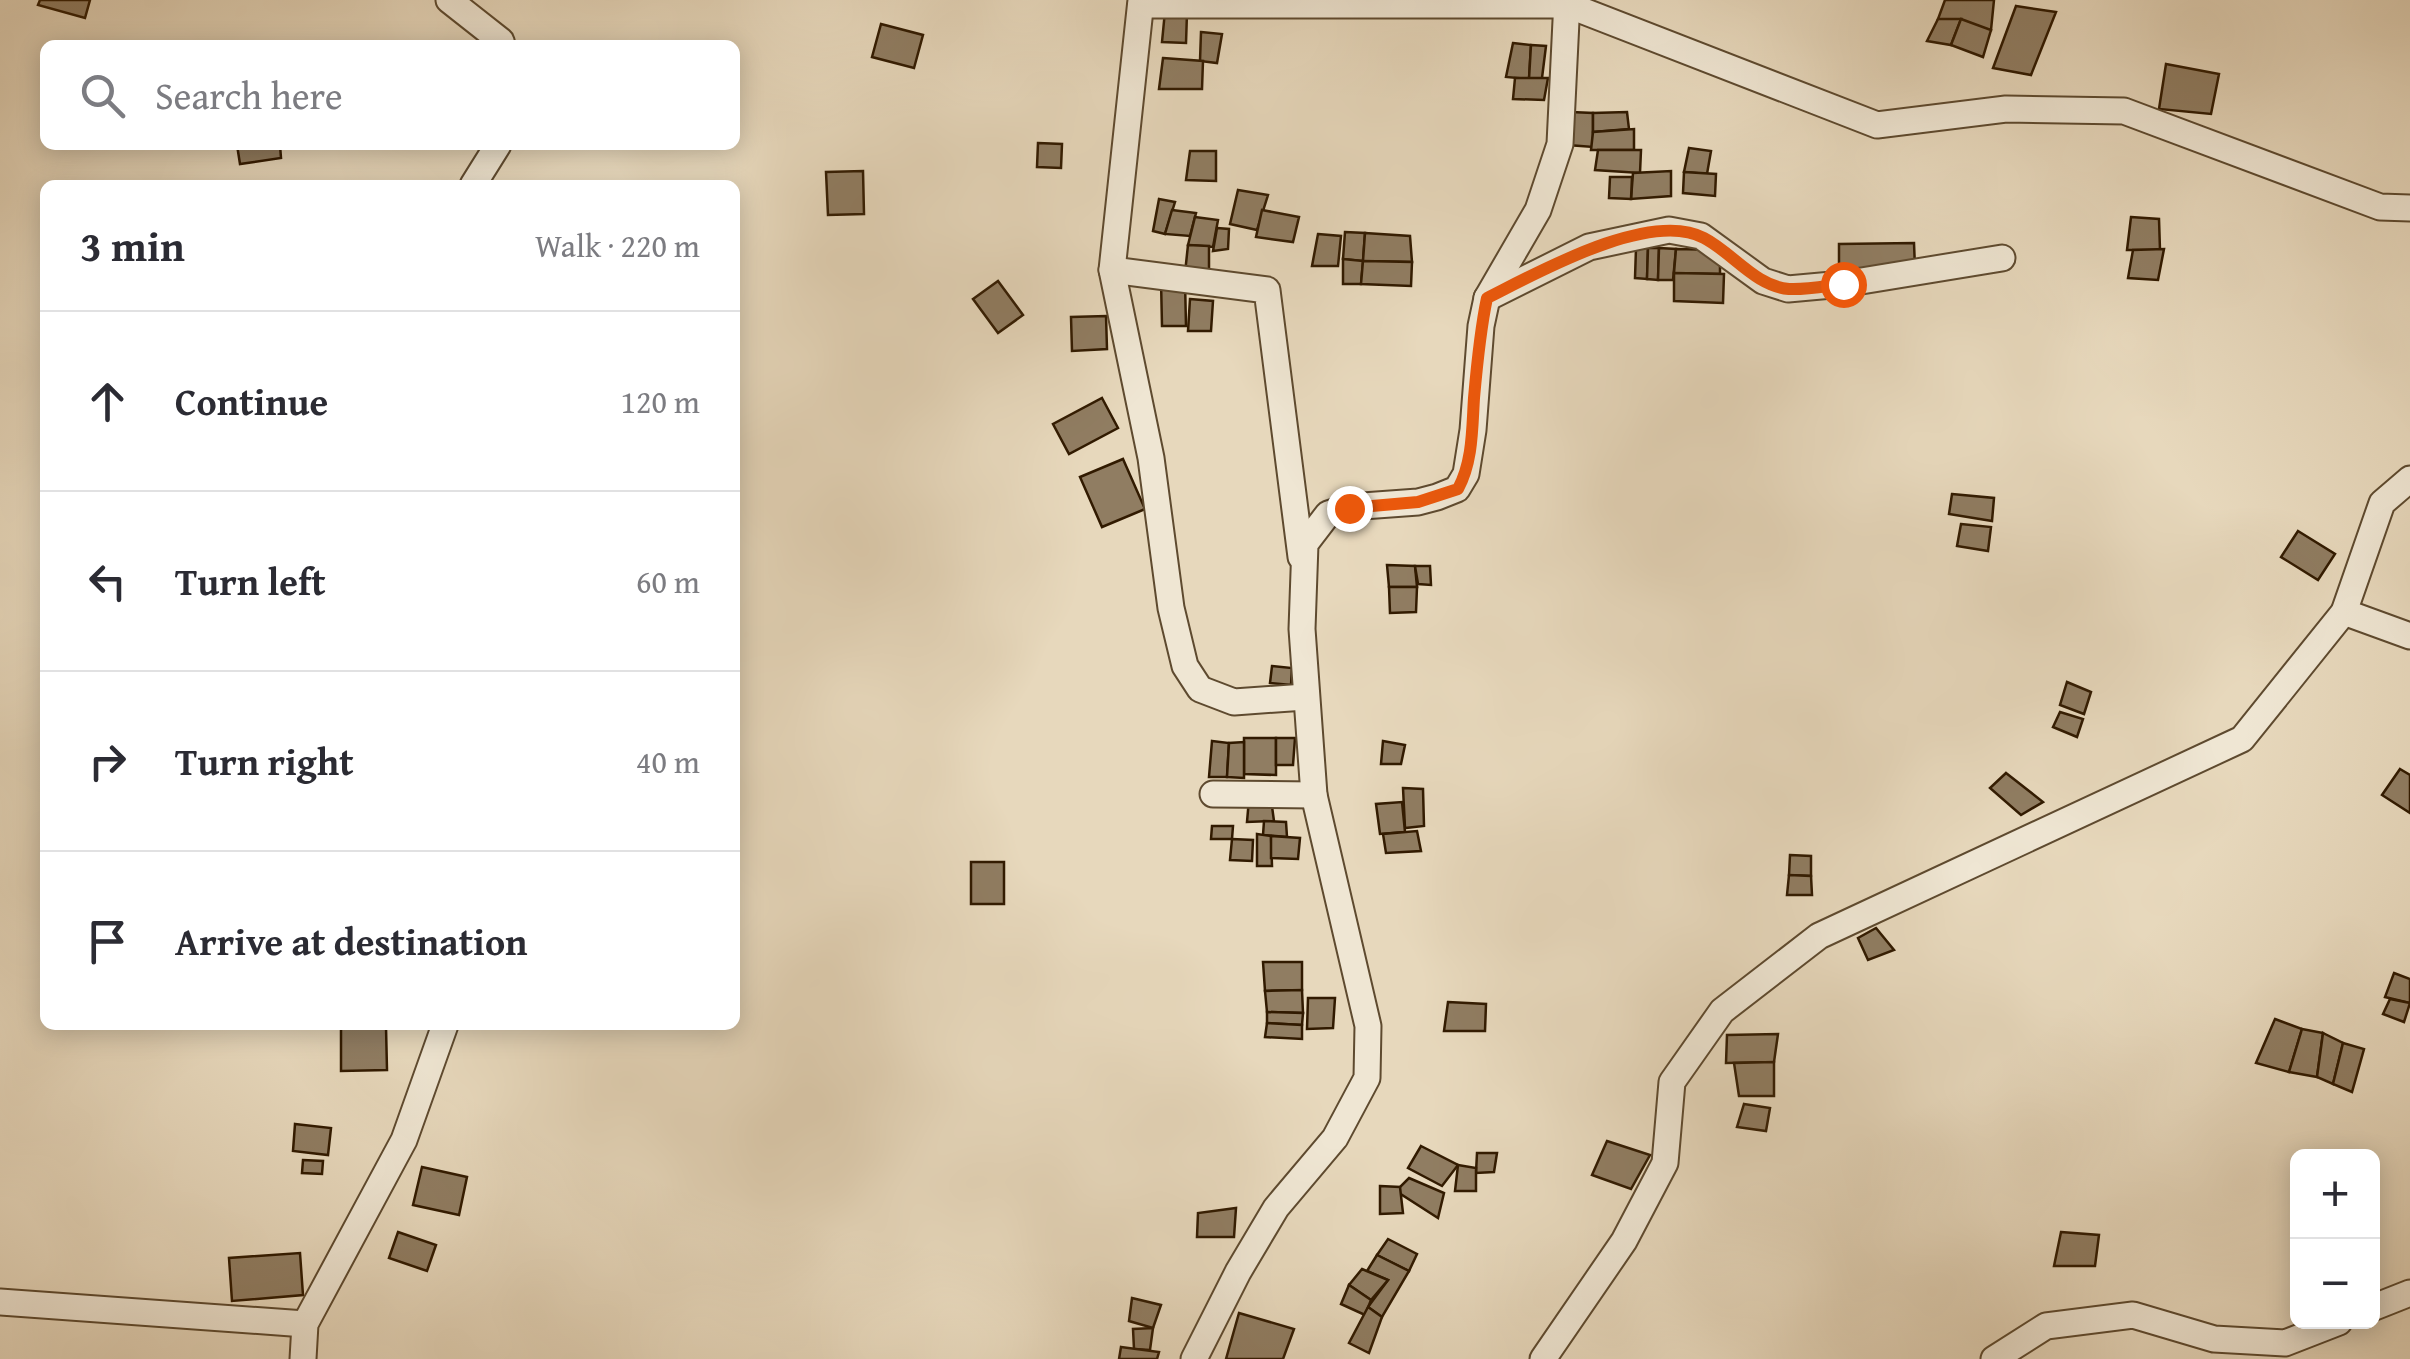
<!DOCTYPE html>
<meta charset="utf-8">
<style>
body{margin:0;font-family:"Gentium Book Plus",serif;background:#f2f2f3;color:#2b2b33}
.controls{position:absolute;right:30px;bottom:30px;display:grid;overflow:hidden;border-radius:15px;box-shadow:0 5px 25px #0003}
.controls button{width:90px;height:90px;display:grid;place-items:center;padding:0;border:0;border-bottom:2px solid #e1e1e2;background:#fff;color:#2b2b33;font:50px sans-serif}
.stop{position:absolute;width:30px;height:30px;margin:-22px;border:8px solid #ea580c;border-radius:50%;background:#fff}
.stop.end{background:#ea580c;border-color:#fff;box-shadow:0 2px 10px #0008}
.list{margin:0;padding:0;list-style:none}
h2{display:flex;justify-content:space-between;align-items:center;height:130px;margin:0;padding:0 40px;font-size:42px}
h2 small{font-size:32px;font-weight:400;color:#7c7c81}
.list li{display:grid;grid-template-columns:65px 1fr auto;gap:30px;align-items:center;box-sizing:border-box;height:180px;padding:0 40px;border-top:2px solid #e1e1e2}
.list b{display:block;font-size:38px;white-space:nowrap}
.list em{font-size:32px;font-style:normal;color:#7c7c81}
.icon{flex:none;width:55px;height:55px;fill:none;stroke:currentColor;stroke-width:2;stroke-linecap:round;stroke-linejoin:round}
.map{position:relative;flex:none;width:2410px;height:1359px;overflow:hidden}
.search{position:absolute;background:#fff;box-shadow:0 5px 25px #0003;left:40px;top:40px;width:700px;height:110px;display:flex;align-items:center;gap:25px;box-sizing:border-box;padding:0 35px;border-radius:15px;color:#7c7c81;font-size:38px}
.panel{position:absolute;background:#fff;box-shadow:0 5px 25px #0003;left:40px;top:180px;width:700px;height:850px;border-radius:15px}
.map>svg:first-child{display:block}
.building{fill:#907d62;stroke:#311a00;stroke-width:2.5}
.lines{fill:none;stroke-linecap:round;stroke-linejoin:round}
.street-casing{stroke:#5e4a2f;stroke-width:29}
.street{stroke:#efe6d3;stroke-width:25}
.route{stroke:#ea580c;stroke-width:12}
</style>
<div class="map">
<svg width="2410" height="1359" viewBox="0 0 2410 1359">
<rect width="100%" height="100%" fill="#e7d8bc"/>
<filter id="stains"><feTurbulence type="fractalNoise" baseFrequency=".002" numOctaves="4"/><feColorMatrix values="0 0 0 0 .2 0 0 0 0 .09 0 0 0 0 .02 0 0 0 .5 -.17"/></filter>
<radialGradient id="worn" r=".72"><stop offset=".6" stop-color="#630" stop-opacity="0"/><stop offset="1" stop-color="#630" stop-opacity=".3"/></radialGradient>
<g class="building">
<path d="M40 0H90L85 18 38 5Z"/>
<path d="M1945 0H1994L1991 30 1938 19Z"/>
<path d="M2016 6 2056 12 2031 75 1993 68Z"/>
<path d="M1165 11 1187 13 1186 43 1162 42Z"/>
<path d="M1938 19H1961L1951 45 1927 41Z"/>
<path d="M1961 19 1991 30 1983 57 1951 45Z"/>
<path d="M881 24 923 35 914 68 872 57Z"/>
<path d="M1201 32 1222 34 1217 63 1200 61Z"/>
<path d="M1513 43 1531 45 1529 79 1506 77Z"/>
<path d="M1531 45 1546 46 1542 78 1529 79Z"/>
<path d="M1163 58 1203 61 1202 89H1159Z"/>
<path d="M2166 64 2219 74 2211 114 2159 109Z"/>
<path d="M1515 78H1548L1544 100 1513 99Z"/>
<path d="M1571 112 1593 113V147L1568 145Z"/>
<path d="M1627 112 1629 129 1593 132V113Z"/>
<path d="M1634 129V150H1591L1593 132Z"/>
<path d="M1038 143 1062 144 1061 168 1037 167Z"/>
<path d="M237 145H280L281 158 240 164Z"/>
<path d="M1689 148 1711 151 1707 174 1684 172Z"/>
<path d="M1598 150H1641L1640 173 1595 170Z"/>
<path d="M1190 151H1216V181L1186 180Z"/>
<path d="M863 171 864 214 828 215 826 172Z"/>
<path d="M1671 171V196L1631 199 1633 173Z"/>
<path d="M1684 172 1716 174 1715 196 1683 193Z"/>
<path d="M1610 177H1632L1631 199 1609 198Z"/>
<path d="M1238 190 1268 195 1257 230 1230 224Z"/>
<path d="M1159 199 1175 202 1165 234 1153 231Z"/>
<path d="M1172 210 1196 213 1190 236 1165 234Z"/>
<path d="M1262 210 1299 217 1293 242 1256 237Z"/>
<path d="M1195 217 1218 220 1213 247 1188 245Z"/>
<path d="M2131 217 2159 219 2160 250H2127Z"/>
<path d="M1217 228 1229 229 1228 249 1213 251Z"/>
<path d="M1345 232 1365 233 1363 261 1343 259Z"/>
<path d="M1365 233 1410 236 1412 262 1363 261Z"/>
<path d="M1318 234 1341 236 1338 266H1312Z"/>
<path d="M1914 243 1915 268 1839 270V244Z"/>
<path d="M1188 245 1209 246V273H1185Z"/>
<path d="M1636 248H1648L1647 279 1635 278Z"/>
<path d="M1648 248H1659L1658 280 1647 279Z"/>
<path d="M1659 248 1676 249 1673 280H1658Z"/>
<path d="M1676 249 1720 250V274L1674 273Z"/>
<path d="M2164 249 2158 280 2128 278 2133 250Z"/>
<path d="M1343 259 1363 261 1361 284H1343Z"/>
<path d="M1363 261 1412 262 1411 286 1361 284Z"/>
<path d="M1674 273 1724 274 1723 303 1674 301Z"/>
<path d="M1161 280 1185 281 1186 326H1162Z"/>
<path d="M998 281 1023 315 998 333 973 299Z"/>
<path d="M1190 299 1213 301 1211 331H1188Z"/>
<path d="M1106 316 1107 349 1072 351 1071 317Z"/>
<path d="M1102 398 1118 428 1069 454 1053 424Z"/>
<path d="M1123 459 1145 509 1102 527 1080 477Z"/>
<path d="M1952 494 1994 498 1992 521 1949 514Z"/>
<path d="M1961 524 1991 527 1988 551 1957 546Z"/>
<path d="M2298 531 2335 554 2318 580 2281 557Z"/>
<path d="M1387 565 1415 566 1417 587H1389Z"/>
<path d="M1415 566H1430L1431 585 1418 584Z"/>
<path d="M1389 587H1417L1416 612 1390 613Z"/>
<path d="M1272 666 1292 668 1291 685 1270 683Z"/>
<path d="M2067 682 2091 692 2084 714 2060 705Z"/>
<path d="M2060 712 2083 719 2077 737 2053 727Z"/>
<path d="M1244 738H1276V775L1244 774Z"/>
<path d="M1276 738H1295L1293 765H1276Z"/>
<path d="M1212 741 1229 743 1227 777H1209Z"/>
<path d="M1383 741 1405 745 1401 764H1381Z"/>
<path d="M1244 742V778L1227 777 1229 743Z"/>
<path d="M2400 769 2410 775V813L2382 795Z"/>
<path d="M2006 773 2043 802 2021 815 1990 788Z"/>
<path d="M1403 788 1423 789 1424 826 1405 828Z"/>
<path d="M1249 799H1271L1274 821 1247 822Z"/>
<path d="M1402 802 1405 832 1380 834 1376 804Z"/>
<path d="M1264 821 1286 822 1287 837 1263 835Z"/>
<path d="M1212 826H1233L1232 839H1211Z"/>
<path d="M1417 831 1421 851 1386 853 1383 834Z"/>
<path d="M1257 834 1271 836 1272 866H1257Z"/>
<path d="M1271 836 1300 838 1298 859 1271 858Z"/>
<path d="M1232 839 1253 840 1252 861 1230 860Z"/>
<path d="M1790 855 1811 856V876L1789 875Z"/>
<rect x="971" y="862" width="33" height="42"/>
<path d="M1789 875 1811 876 1812 895H1787Z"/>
<path d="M1876 928 1894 950 1868 960 1858 938Z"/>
<path d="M1263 962H1302V990L1265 991Z"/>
<path d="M2394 973 2410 979V1003L2385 997Z"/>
<path d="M1302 990 1303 1013 1267 1012 1265 991Z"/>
<path d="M1308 998H1335L1333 1028 1307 1029Z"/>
<path d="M2390 999 2410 1003 2404 1022 2383 1014Z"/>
<path d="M1448 1002 1486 1004 1485 1031H1444Z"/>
<path d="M1267 1012 1303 1013 1302 1025 1267 1023Z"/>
<path d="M2275 1019 2302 1029 2289 1072 2256 1063Z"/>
<path d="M1267 1023 1302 1025V1039L1265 1037Z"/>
<path d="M386 1027 387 1070 341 1071V1028Z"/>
<path d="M2302 1029 2323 1033 2317 1077 2289 1072Z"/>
<path d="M2323 1033 2343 1043 2333 1084 2317 1077Z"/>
<path d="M1778 1034 1774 1062 1726 1063 1727 1035Z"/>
<path d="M2343 1043 2364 1049 2352 1092 2333 1084Z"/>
<path d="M1774 1062V1096H1739L1734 1063Z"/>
<path d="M1744 1104 1770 1108 1766 1131 1737 1127Z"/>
<path d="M295 1124 331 1128 328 1155 293 1151Z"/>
<path d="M1607 1141 1650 1155 1631 1189 1592 1175Z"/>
<path d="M1421 1146 1458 1165 1442 1186 1408 1168Z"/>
<path d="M1477 1153H1497L1494 1172 1476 1173Z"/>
<path d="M303 1160 323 1161 322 1174 302 1173Z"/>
<path d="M1458 1165 1476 1168V1191H1455Z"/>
<path d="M422 1167 467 1177 459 1215 413 1205Z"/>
<path d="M1409 1178 1444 1193 1438 1218 1396 1191Z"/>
<path d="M1380 1186 1400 1187 1403 1213 1380 1214Z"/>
<path d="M1236 1208 1234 1237H1197L1198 1213Z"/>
<path d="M398 1232 436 1245 427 1271 389 1258Z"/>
<path d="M2061 1232 2099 1235 2095 1266H2054Z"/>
<path d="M1388 1239 1417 1254 1409 1271 1377 1255Z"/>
<path d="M300 1253 303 1295 232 1301 229 1258Z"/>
<path d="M1377 1255 1409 1271 1382 1317 1368 1307 1388 1280 1367 1271Z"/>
<path d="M1362 1269 1388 1280 1371 1300 1349 1285Z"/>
<path d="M1349 1285 1371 1300 1365 1315 1341 1304Z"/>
<path d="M1132 1298 1161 1305 1153 1328 1129 1321Z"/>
<path d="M1368 1307 1382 1317 1369 1353 1349 1343Z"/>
<path d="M1239 1313 1294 1329 1283 1359H1226Z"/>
<path d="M1153 1328 1150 1350 1134 1349 1133 1329Z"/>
<path d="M1121 1347 1159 1352 1157 1359H1119Z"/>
</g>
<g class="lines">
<defs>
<g id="street">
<path d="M449 0 501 41 502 45"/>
<path d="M1141 0 1112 270 1151 458 1171 608 1185 666 1200 689 1234 702 1305 697"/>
<path d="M1141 5H1568L1877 125 2006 109 2124 111 2380 207 2410 208"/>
<path d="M473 185 498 145"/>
<path d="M1112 270 1267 290 1301 557"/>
<path d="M1487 298 1589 247 1669 230 1701 236 1763 281 1788 289 1843 284 2002 258"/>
<path d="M2344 612 2410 636"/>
<path d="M1213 794 1314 795"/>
<path d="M0 1302 305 1324"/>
<path d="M2372 1308 2410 1293"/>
<path d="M303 1359 305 1324 404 1140 445 1025"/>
<path d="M1194 1359 1238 1272 1276 1208 1335 1138 1367 1078 1368 1026 1314 795 1302 629 1305 544 1328 514 1349 507 1418 502 1437 497 1457 489 1466 474 1473 430 1481 326 1487 298 1538 210 1560 144 1567 0"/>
<path d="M1543 1359 1624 1241 1665 1163 1672 1082 1722 1011 1819 936 2242 739 2344 612 2382 503 2410 479"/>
<path d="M1994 1359 2046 1326 2133 1315 2214 1339 2285 1343 2339 1322"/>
</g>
</defs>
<use href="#street" class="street-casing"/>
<use href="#street" class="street"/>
</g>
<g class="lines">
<path class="route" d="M1349 508 1418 502 1458 489C1473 461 1472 429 1474 398 1477 364 1480 331 1487 298 1537 273 1650 209 1704 238 1733 253 1755 286 1789 289 1806 290 1826 286 1843 284"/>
</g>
<rect width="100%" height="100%" filter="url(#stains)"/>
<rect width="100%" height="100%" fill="url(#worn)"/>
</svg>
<div class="controls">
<button>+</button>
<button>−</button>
</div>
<div class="stop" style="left:1843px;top:284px"></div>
<div class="stop end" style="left:1349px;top:508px"></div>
<div class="search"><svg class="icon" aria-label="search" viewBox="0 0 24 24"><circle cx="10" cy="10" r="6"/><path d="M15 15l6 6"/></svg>Search here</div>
<section class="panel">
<h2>3 min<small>Walk · 220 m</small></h2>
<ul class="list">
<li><svg class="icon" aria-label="ahead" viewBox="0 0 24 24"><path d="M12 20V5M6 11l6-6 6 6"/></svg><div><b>Continue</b></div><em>120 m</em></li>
<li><svg class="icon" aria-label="left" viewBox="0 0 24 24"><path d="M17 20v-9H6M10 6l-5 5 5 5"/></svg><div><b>Turn left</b></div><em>60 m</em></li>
<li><svg class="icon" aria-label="right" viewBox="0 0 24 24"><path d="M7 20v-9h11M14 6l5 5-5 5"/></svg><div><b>Turn right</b></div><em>40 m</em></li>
<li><svg class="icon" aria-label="arrive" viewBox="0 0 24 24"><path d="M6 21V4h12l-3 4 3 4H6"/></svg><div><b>Arrive at destination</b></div></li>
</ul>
</section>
</div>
